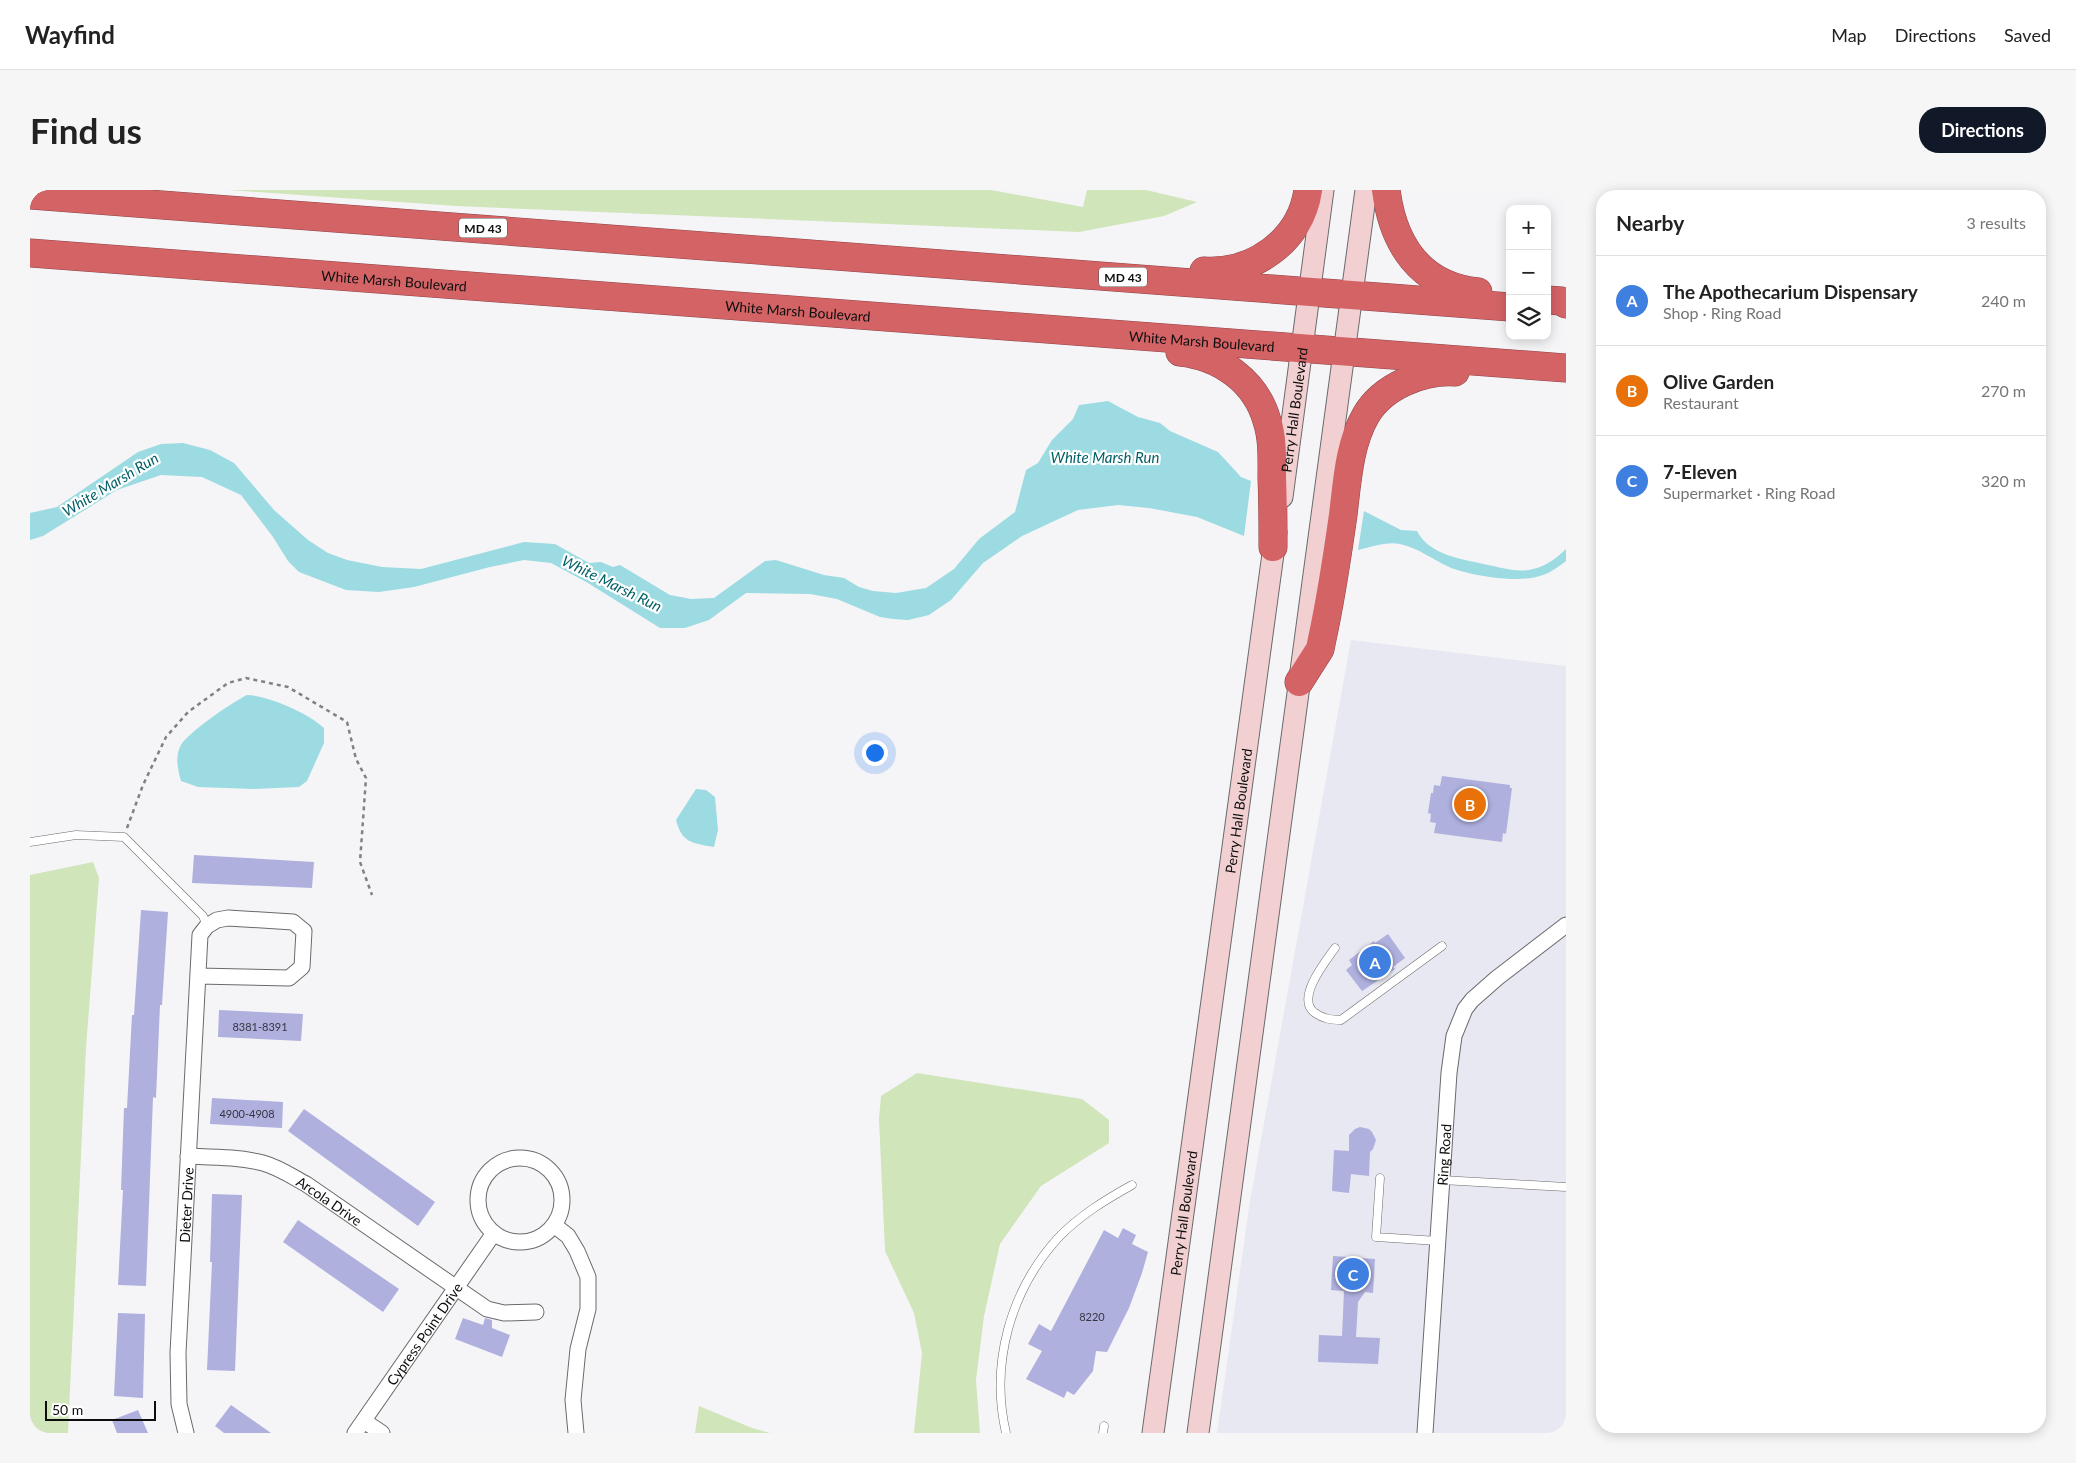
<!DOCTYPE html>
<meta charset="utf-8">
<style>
body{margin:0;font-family:Lato,sans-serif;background:#f6f6f6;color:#222}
.controls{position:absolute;right:15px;top:15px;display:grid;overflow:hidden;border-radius:10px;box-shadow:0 2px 12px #0003}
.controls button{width:45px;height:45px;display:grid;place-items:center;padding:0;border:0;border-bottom:1px solid #e0e0e0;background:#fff;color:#222;font:25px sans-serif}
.scale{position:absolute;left:15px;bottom:12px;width:111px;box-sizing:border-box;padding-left:5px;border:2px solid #0d0d0e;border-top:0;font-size:14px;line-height:18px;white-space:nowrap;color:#0d0d0e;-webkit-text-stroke:4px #fff;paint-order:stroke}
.you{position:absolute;left:844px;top:562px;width:18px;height:18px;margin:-12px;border:4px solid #fff;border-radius:50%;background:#1a73e8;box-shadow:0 0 0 8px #1a73e833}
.badge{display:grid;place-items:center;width:32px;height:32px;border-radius:50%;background:#111827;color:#fff;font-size:16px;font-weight:700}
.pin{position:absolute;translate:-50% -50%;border:2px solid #fff;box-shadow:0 1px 5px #0006}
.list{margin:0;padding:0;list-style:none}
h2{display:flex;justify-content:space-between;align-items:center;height:65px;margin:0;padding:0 20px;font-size:21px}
h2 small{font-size:16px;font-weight:400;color:#767676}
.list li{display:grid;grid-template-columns:32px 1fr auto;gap:15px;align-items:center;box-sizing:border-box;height:90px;padding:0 20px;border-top:1px solid #e0e0e0}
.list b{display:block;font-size:19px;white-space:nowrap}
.list p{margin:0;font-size:16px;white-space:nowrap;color:#767676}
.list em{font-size:16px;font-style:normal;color:#767676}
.icon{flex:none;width:28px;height:28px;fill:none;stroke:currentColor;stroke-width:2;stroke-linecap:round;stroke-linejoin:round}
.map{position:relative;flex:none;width:1536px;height:1243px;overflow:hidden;border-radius:20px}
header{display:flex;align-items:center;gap:30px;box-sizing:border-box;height:70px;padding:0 25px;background:#fff;border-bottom:1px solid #e0e0e0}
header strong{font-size:24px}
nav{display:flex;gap:28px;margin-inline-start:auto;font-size:18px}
.intro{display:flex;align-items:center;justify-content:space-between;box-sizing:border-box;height:120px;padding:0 30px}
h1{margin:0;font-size:35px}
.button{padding:12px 22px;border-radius:20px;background:#111827;color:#fff;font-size:18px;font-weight:700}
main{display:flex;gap:30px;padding:0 30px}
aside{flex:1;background:#fff;border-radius:20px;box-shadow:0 2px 12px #0003}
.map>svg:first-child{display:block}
.built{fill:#e7e8f1}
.green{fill:#d0e5b9}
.water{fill:#9bdbe1}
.building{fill:#afb0de}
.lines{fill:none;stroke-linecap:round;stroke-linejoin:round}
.lane-casing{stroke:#6a6a6c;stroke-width:9}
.street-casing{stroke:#6a6a6c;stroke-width:17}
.secondary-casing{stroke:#6a6a6c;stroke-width:23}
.highway-casing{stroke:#8e4547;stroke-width:29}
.path{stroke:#818183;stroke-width:2.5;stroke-dasharray:4 4;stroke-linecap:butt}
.lane{stroke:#fff;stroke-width:8}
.street{stroke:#fff;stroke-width:15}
.secondary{stroke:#f2d0d1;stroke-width:21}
.highway{stroke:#d46366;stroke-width:28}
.labels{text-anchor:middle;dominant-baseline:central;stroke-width:4.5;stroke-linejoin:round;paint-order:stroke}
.number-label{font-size:11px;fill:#363642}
.shield{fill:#fff;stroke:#565656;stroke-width:1}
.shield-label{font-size:12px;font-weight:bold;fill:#0d0d0e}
.street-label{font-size:14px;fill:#0d0d0e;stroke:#fff}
.water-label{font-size:15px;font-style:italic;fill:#005f66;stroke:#fff}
</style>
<header>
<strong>Wayfind</strong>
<nav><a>Map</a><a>Directions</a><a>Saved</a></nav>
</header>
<div class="intro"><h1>Find us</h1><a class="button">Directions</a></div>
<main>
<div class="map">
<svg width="1536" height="1243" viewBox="0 0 1536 1243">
<rect width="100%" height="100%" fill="#f5f5f8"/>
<path class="built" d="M1321 450 1536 476V1243H1187L1220 1011Z"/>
<g class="green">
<path d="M199 0H961L1053 17 1057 0H1116L1167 12 1134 26 1049 42 426 16Z"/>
<path d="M63 672 69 688 56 858 38 1243H0V685Z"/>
<path d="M887 883 1052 909 1079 930V953L1011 996 970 1054 954 1126 946 1190 950 1243H884L892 1163 884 1123 855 1061 849 929 851 906Z"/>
<path d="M669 1216 722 1238 740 1243H665Z"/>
</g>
<g class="water">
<path d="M1078 211 1108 227 1130 233 1140 241 1188 262 1211 287 1221 291 1214 346 1167 327 1119 318 1088 315 1048 320 992 346 953 373 921 410 899 425 878 430 863 429 850 427 807 409 780 404 716 403 679 430 655 438H630L558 393 521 373 494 370 460 377 384 397 349 402 316 400 269 382 258 371 243 347 211 305 172 287 131 285 87 300 13 346 0 350V323L27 317 108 262 131 254 153 253 180 260 204 273 244 320 278 350 298 363 317 370 352 377 391 379 494 352 525 354 559 373 571 372 583 377 590 375 640 405 661 409 684 408 735 371 746 370 794 385 814 388 829 397 843 401 866 403 896 398 924 379 949 349 985 322 996 280 1008 273 1022 250 1043 229 1049 215Z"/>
<path d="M1334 321 1371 340 1387 341C1400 366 1433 369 1458 375 1473 378 1488 383 1503 379 1516 376 1527 368 1536 359V371C1529 376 1522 382 1513 385 1490 394 1441 386 1419 377 1402 369 1390 359 1370 354 1357 351 1341 357 1328 360Z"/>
<path d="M217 505C239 506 278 523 294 538V553L277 591 269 597 224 599 168 597 151 591C148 580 145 568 150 557 155 544 203 512 217 505Z"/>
<path d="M666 599 676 600 685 607 688 640 684 657C662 653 652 653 646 630Z"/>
</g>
<g class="building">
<path d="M1412 586 1480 595V598H1482L1476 644 1473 643 1472 652 1404 643 1406 633 1400 632 1401 624 1398 623 1401 603H1403L1404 595 1410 596Z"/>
<path d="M164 665 284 672 282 698 162 693Z"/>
<path d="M111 720 138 722 132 815H130L126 908 123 907 116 1096 88 1095 93 1000H91L94 918H97L102 825H104Z"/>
<path d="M1358 744 1375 768 1363 777 1365 779 1332 801 1316 780 1322 775 1319 770 1344 751 1345 753Z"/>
<path d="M189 820 273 824 271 851 188 847Z"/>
<path d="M182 908 253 912 252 938 180 934Z"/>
<path d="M274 919 405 1012 388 1036 258 941Z"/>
<path d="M1330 937 1339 939 1342 942 1346 950 1343 959 1340 962 1339 986 1321 984 1319 1003 1302 1001 1304 960 1319 961V945L1325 939Z"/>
<path d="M182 1004 212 1005 205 1181 177 1180 182 1072H180Z"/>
<path d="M268 1030 369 1099 353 1122 253 1052Z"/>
<path d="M1093 1038 1106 1045 1102 1054 1118 1062 1112 1083 1099 1118 1077 1162 1066 1161 1063 1181 1044 1205 1037 1201 1034 1208 996 1189 1012 1161 998 1154 1009 1134 1021 1141 1074 1040 1088 1048Z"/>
<path d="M1303 1066 1345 1069 1343 1103 1335 1102 1328 1112 1326 1147 1350 1148 1348 1174 1288 1172 1289 1145 1312 1146 1314 1101 1301 1100Z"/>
<path d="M88 1123 115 1124 113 1208 84 1206Z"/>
<path d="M433 1128 453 1135 455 1128 462 1130V1138L480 1145 472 1167 425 1149Z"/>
<path d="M201 1215 241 1243H194L185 1236Z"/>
<path d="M108 1220 118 1243H87L82 1230Z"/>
</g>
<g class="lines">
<defs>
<g id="lane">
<path d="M0 652 46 645 94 647 173 726 177 736"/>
<path d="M1305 758C1295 772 1265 809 1285 823 1294 829 1301 830 1311 830L1412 756"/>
<path d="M1350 988 1346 1047 1408 1051"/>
<path d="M1412 990 1536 997"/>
<path d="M976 1243C960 1174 980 1101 1028 1048 1049 1026 1075 1010 1102 995"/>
<path d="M1073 1243 1074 1236"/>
</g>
<g id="street">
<path id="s1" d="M158 966C183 967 209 967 233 973 248 977 263 987 276 994L457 1119 474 1123 506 1122"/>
<circle cx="490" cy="1010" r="42"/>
<path d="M524 1035 538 1046 547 1061 558 1087V1119L548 1159 543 1210 546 1243"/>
<path d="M334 1231 352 1243"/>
<path id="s2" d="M156 1243 149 1214 148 1163 170 745 177 736 187 730 198 728 263 732 274 741 272 777 259 788 168 786"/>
<path id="s3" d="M325 1243 464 1043"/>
<path id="s4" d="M1395 1243 1419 883 1424 846 1435 819 1442 810 1467 788 1536 735"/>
</g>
<g id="secondary">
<path id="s5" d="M1252 307 1293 0"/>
<path id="s6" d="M1123 1243 1246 342"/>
<path d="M1168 1243 1336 0"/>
</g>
<g id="highway">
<path d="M1356 0C1363 54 1390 96 1448 102"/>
<path d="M0 5 1480 117"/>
<path id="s7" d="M0 63 1536 178"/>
<path d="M1174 81C1223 84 1271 51 1278 0"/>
<path d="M1517 110 1531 111 1536 114"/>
<path d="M1150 162C1190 166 1226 191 1237 231 1243 249 1242 269 1242 288 1243 311 1243 334 1243 357"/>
<path d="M1269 492 1290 459 1292 449C1301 408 1307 367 1313 325 1317 292 1319 254 1336 225 1353 196 1393 180 1425 182"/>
</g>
</defs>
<use href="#lane" class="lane-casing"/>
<use href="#street" class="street-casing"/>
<use href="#secondary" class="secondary-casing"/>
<use href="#highway" class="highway-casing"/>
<path class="path" d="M97 638 113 595 136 547 158 522 198 493 216 488 258 497 317 532 326 569 336 588 330 672 342 705"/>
<use href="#lane" class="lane"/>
<use href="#street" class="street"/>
<use href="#secondary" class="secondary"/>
<use href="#highway" class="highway"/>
</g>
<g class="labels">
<g class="number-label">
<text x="230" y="836">8381-8391</text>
<text x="217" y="923">4900-4908</text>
<text x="1062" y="1126">8220</text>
</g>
<g class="shield">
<rect x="429" y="28.5" width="48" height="19" rx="4"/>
<rect x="1069" y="77.5" width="48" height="19" rx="4"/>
</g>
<g class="shield-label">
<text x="453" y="38">MD 43</text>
<text x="1093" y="87">MD 43</text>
</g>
<g class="street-label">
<text stroke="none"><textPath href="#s7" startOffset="365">White Marsh Boulevard</textPath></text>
<text stroke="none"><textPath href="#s7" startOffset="770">White Marsh Boulevard</textPath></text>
<text stroke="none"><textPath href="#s7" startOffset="1175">White Marsh Boulevard</textPath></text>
<text stroke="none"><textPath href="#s5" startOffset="88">Perry Hall Boulevard</textPath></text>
<text stroke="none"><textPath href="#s6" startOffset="628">Perry Hall Boulevard</textPath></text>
<text stroke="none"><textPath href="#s4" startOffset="279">Ring Road</textPath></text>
<text stroke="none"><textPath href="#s1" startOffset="152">Arcola Drive</textPath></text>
<text stroke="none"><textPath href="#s2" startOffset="229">Dieter Drive</textPath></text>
<text stroke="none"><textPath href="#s6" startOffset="222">Perry Hall Boulevard</textPath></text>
<text stroke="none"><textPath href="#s3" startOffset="121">Cypress Point Drive</textPath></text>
</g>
<g class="water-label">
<text x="1075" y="267">White Marsh Run</text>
<text transform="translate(80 294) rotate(-31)">White Marsh Run</text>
<text transform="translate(582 393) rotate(26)">White Marsh Run</text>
</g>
</g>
</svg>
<div class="controls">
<button>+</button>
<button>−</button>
<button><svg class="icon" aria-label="layers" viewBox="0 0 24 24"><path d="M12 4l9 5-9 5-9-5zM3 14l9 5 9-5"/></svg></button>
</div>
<div class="scale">50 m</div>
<div class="you"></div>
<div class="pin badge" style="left:1345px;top:772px;background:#3f7fe0">A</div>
<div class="pin badge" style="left:1440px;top:614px;background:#e8710a">B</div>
<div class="pin badge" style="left:1323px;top:1084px;background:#3f7fe0">C</div>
</div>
<aside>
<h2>Nearby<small>3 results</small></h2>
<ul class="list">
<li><span class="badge" style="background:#3f7fe0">A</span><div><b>The Apothecarium Dispensary</b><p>Shop · Ring Road</p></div><em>240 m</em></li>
<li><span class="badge" style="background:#e8710a">B</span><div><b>Olive Garden</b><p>Restaurant</p></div><em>270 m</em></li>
<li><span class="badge" style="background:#3f7fe0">C</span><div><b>7-Eleven</b><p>Supermarket · Ring Road</p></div><em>320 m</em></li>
</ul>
</aside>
</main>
